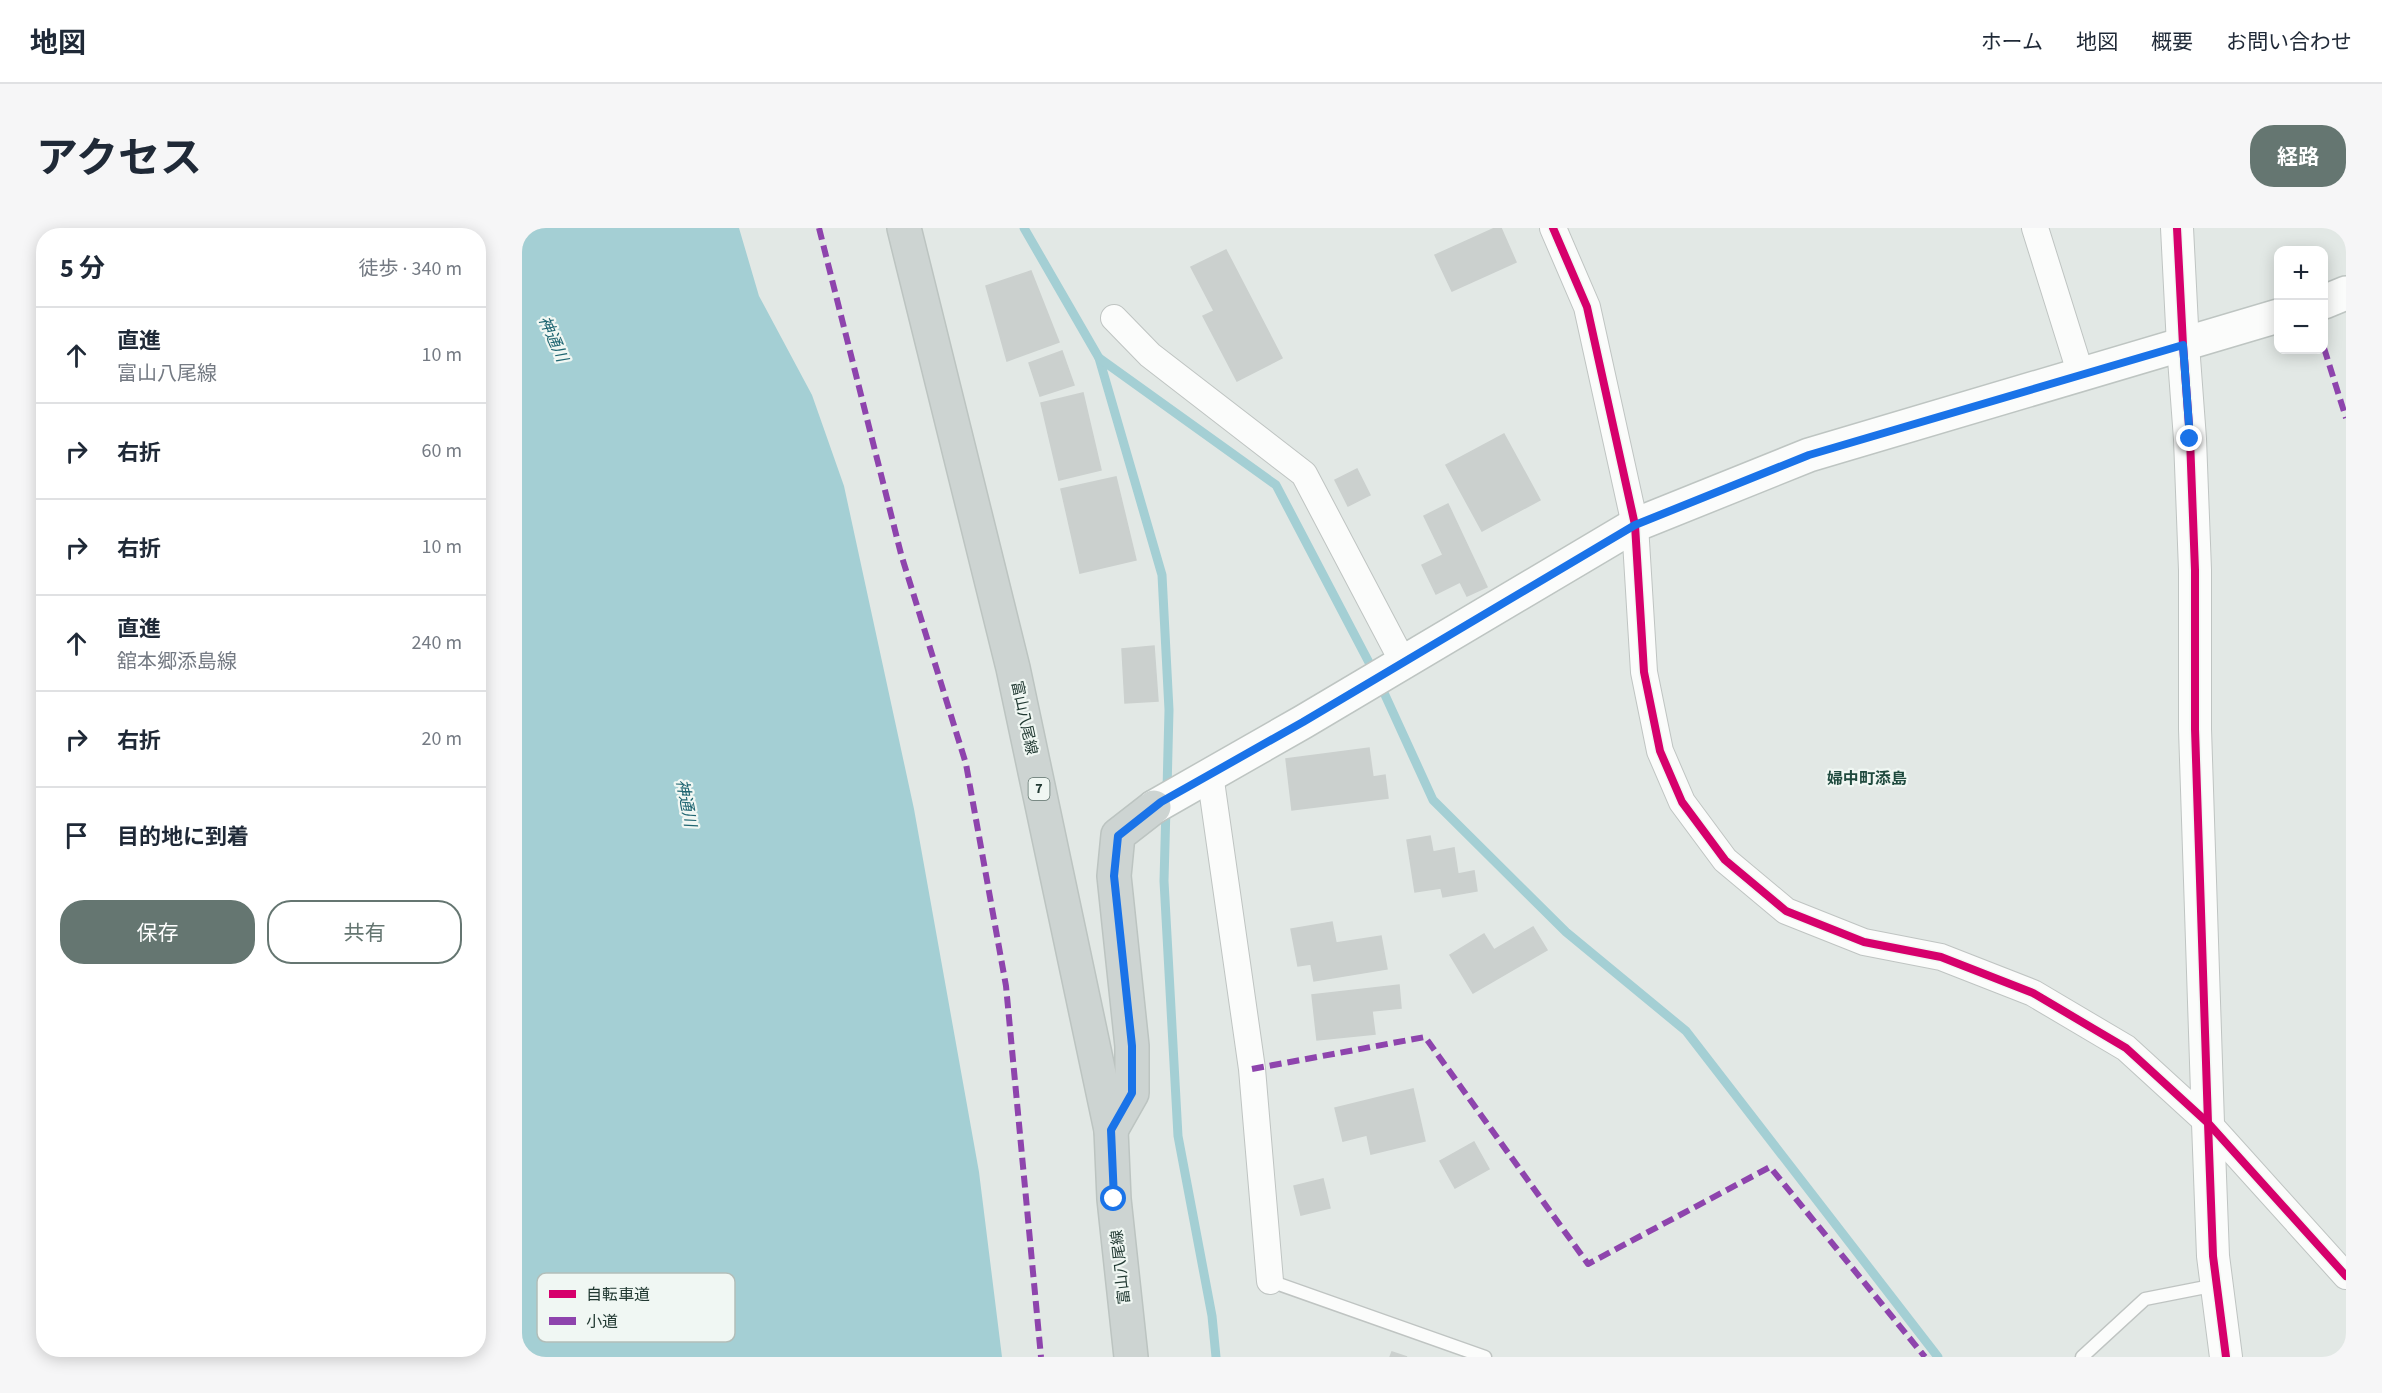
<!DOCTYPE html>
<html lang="ja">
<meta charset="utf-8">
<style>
body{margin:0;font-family:"Source Sans 3","Noto Sans JP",sans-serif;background:#f6f6f7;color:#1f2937}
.controls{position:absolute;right:18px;top:18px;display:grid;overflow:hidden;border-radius:12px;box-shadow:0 3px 15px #0003}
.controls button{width:54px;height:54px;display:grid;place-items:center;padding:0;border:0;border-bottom:2px solid #e0e1e3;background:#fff;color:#1f2937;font:30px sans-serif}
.stop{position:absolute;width:18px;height:18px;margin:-14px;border:4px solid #1a73e8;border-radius:50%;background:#fff}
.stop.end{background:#1a73e8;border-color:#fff;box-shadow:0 2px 6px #0008}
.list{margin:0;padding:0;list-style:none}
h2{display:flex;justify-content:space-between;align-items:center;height:78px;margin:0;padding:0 24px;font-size:26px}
h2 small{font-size:20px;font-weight:400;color:#747a83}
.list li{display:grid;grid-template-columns:39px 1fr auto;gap:18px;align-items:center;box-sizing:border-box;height:96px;padding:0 24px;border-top:2px solid #e0e1e3}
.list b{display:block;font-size:22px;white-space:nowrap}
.list p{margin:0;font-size:20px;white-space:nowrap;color:#747a83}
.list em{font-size:20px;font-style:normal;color:#747a83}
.actions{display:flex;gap:12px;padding:18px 24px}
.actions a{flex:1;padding:14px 0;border:2px solid #657671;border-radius:24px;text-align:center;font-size:21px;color:#657671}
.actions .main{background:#657671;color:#fff}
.icon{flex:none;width:33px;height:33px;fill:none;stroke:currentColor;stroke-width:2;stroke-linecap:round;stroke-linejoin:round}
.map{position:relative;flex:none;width:1824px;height:1129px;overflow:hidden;border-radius:24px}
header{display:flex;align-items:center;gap:36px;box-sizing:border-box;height:84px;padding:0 30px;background:#fff;border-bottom:2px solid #e0e1e3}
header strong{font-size:28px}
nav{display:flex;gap:33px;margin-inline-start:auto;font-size:21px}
.intro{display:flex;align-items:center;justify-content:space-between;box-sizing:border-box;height:144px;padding:0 36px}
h1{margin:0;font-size:42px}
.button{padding:15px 27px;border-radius:24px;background:#657671;color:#fff;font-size:21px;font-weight:700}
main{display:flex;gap:36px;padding:0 36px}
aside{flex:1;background:#fff;border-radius:24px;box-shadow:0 3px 15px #0003}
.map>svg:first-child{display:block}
.water{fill:#a4cfd4}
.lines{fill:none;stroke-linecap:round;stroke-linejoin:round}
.stream{stroke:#a4cfd4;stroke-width:9}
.building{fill:#cbd0ce;stroke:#cbd0ce;stroke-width:1.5}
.service-casing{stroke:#bfc4c2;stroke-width:15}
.minor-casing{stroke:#bfc4c2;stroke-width:28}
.tertiary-casing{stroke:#bfc4c2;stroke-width:34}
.secondary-casing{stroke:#bec5c2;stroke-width:36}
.primary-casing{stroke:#bcc4c1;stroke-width:36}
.service{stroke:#fbfcfb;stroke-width:12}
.minor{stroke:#fbfcfb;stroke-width:26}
.tertiary{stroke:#fbfcfb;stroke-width:32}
.secondary{stroke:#fbfcfb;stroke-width:33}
.primary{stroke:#cdd4d2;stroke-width:33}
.quiet{stroke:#8e44ad;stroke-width:6;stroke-dasharray:12 6;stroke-linecap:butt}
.cycleway-casing{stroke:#f0f7f3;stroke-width:11}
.cycleway{stroke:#d6006c;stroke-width:8}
.route{stroke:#1a73e8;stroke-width:8}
.labels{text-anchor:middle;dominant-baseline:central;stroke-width:4.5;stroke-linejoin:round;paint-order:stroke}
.shield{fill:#f0f7f3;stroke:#5f726c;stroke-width:1.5}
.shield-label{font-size:14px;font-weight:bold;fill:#213932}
.street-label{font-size:15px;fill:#213932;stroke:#f0f7f3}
.water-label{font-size:16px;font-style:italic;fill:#1f6571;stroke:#f0f7f3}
.neighbourhood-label{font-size:16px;font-weight:bold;fill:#1f4a3e;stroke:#f0f7f3}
.key{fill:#f0f7f3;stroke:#b2beb9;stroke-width:1.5}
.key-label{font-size:16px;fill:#213932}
</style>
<header>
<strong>地図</strong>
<nav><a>ホーム</a><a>地図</a><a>概要</a><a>お問い合わせ</a></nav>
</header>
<div class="intro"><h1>アクセス</h1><a class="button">経路</a></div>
<main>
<aside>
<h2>5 分<small>徒歩 · 340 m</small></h2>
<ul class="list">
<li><svg class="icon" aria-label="ahead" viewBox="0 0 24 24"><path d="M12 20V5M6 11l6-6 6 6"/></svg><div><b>直進</b><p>富山八尾線</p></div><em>10 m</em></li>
<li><svg class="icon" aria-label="right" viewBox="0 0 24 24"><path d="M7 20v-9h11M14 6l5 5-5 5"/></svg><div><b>右折</b></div><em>60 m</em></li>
<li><svg class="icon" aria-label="right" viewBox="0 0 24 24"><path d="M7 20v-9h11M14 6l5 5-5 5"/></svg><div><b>右折</b></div><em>10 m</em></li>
<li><svg class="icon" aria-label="ahead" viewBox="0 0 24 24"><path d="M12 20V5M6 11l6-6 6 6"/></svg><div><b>直進</b><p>舘本郷添島線</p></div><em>240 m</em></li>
<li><svg class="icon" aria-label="right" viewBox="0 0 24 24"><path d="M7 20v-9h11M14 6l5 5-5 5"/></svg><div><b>右折</b></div><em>20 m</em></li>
<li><svg class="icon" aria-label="arrive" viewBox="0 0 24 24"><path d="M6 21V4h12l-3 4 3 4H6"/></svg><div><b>目的地に到着</b></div></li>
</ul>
<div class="actions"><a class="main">保存</a><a>共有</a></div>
</aside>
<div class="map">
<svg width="1824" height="1129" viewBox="0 0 1824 1129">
<rect width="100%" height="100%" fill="#e2e8e5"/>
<path class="water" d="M0 0H217L237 68 290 167 322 258 392 581 457 944 480 1129H0Z"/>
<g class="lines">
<g class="stream">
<path d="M502 0 577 130 640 347 647 482 645 562"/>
<path d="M577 130 754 257 852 444"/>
<path d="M858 456 911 572 1044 704 1164 803 1416 1129"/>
<path d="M644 579 642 653 656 908 690 1088 694 1129"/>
</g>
</g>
<g class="building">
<path d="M973 0H979L994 34 930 63 913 27Z"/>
<path d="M704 22 760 130 715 153 681 88 692 83 669 39Z"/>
<path d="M509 43 537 114 485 133 464 58Z"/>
<path d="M540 123 552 157 518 168 507 135Z"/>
<path d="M561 165 579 242 537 252 519 175Z"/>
<path d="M982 206 1018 272 960 303 924 237Z"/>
<path d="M835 241 848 267 826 278 813 252Z"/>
<path d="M594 249 614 332 558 345 539 261Z"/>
<path d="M926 276 965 359 945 368 938 354 914 366 900 337 921 327 902 288Z"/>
<path d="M632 418 636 473 603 475 600 421Z"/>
<path d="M847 520 851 549 863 547 866 570 770 582 764 531Z"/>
<path d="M908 608 911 624 932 620 936 646 952 643 955 663 921 669 919 660 893 664 885 612Z"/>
<path d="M810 694 814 715 859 708 865 741 792 753 789 736 776 738 769 701Z"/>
<path d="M1011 699 1025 722 951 765 928 727 962 706 972 722Z"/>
<path d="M877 757 879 780 850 783 853 806 795 812 790 767Z"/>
<path d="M891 861 903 913 849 926 845 907 821 913 813 880Z"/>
<path d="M952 914 967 941 933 960 918 933Z"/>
<path d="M801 951 808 980 779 987 772 958Z"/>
<path d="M870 1124 885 1129H868Z"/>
</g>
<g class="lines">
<defs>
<g id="service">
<path d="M748 1053 963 1129"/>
<path d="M1560 1129 1623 1071 1694 1057"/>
</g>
<g id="minor">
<path d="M1031 0 1065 79 1113 297 1122 444 1138 523 1160 574 1203 632 1264 683 1342 714 1419 729 1511 765 1604 820 1686 895 1824 1048"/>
<path d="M1513 0 1559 147"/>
<path d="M592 90 628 127 782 246 881 434"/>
<path d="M688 546 730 841 748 1053"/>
</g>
<path id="tertiary" d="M1655 0 1661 117 1668 211 1673 342V501L1686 895 1691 1028 1704 1129"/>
<g id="secondary">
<path d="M1802 74 1824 65"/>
<path d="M632 579 781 494 1113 297 1287 227 1756 88"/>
</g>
<g id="primary">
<path d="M382 0 491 440 589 902 592 971 609 1129"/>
<path d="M589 902 610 865V818L592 648 596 607 632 579"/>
</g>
</defs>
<use href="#service" class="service-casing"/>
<use href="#minor" class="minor-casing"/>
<use href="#tertiary" class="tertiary-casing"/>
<use href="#secondary" class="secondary-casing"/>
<use href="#primary" class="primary-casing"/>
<use href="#service" class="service"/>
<use href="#minor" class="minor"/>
<use href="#tertiary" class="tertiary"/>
<use href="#secondary" class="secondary"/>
<use href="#primary" class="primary"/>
<g class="quiet">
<path d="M297 0 379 326 444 536 484 758 519 1129"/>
<path d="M1802 120 1824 190"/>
<path d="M730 841 903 809 1066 1036 1248 939 1403 1129"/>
</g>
<defs>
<g id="cycleway">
<path d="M1031 0 1065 79 1113 297 1122 444 1138 523 1160 574 1203 632 1264 683 1342 714 1419 729 1511 765 1604 820 1686 895 1824 1048"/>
<path d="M1655 0 1661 117 1668 211 1673 342V501L1686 895 1691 1028 1704 1129"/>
</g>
</defs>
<use href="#cycleway" class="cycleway-casing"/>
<use href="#cycleway" class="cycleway"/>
</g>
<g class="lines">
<path class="route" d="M592 971 589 902 610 865V818L592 648 596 608 639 574 781 494 1113 297 1287 227 1661 117 1668 211"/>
</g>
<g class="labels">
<rect class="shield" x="506.5" y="550" width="21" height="22" rx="4.5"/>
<g class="shield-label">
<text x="517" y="561">7</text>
</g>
<g class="street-label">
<text transform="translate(502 490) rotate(78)">富山八尾線</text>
<text transform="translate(599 1039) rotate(-96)">富山八尾線</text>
</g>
<g class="water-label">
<text transform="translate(31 111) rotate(66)">神通川</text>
<text transform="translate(164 575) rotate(79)">神通川</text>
</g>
<g class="neighbourhood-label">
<text x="1345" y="551">婦中町添島</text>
</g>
</g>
<rect x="15" y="1045" width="198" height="69" rx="9" class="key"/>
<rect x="27" y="1062" width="27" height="8" fill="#d6006c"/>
<rect x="27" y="1089" width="27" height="8" fill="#8e44ad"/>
<g class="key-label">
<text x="64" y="1072">自転車道</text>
<text x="64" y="1099">小道</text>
</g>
</svg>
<div class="controls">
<button>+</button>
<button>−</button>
</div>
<div class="stop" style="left:592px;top:971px"></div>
<div class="stop end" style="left:1668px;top:211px"></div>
</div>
</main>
